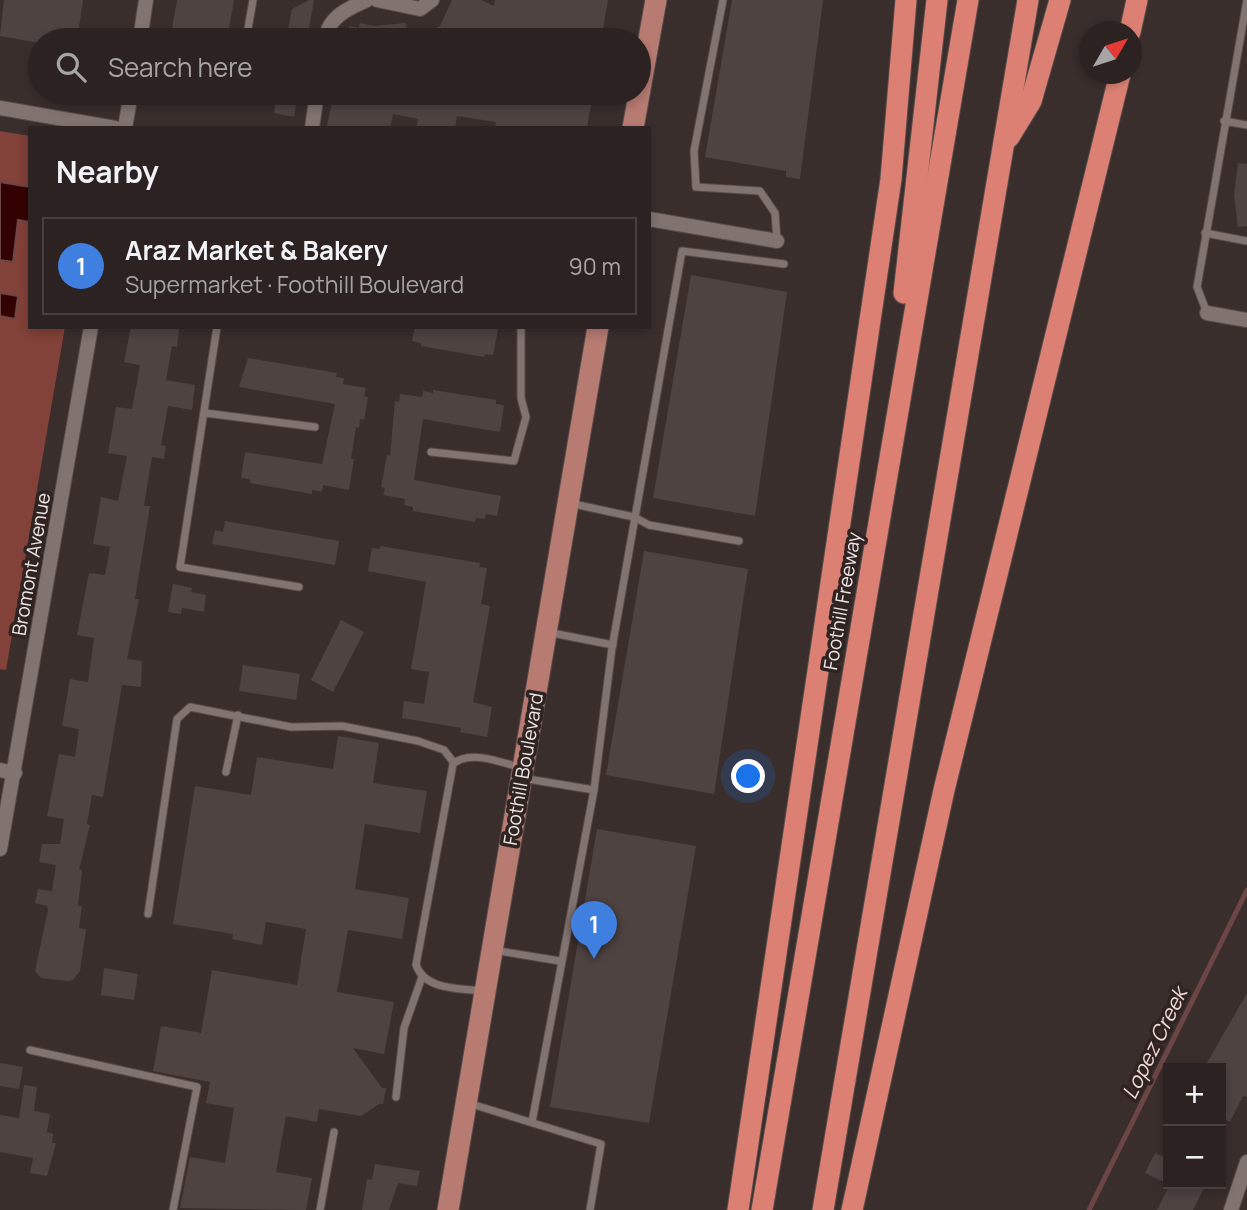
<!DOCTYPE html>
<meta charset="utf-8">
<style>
body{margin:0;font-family:Manrope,sans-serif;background:#382f2e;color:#f1f3f6}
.controls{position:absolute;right:21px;bottom:21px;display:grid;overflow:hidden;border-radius:0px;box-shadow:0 4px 10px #0003}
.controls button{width:63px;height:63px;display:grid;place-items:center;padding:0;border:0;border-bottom:2px solid #483f3f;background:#2c2221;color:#f1f3f6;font:35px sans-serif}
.compass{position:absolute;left:1079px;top:21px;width:63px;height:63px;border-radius:50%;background:#2c2221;box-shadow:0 4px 10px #0003;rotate:51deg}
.you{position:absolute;left:749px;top:777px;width:24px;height:24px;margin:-18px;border:5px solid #fff;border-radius:50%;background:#1a73e8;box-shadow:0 0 0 10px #1a73e833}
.badge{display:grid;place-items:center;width:46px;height:46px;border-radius:50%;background:#db2777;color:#fff;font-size:23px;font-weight:700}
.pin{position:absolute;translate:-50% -58px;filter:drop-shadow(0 2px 4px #0008)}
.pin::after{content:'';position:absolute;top:37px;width:24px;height:21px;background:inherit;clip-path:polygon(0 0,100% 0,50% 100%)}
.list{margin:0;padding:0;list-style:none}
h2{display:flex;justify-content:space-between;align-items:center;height:91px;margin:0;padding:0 28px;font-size:30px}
h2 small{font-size:23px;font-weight:400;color:#a6a4a5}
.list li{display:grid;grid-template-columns:46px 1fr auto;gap:21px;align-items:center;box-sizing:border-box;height:98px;margin:0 14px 14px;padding:0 14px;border:2px solid #483f3f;border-radius:0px}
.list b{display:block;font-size:26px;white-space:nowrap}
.list p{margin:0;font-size:23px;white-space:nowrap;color:#a6a4a5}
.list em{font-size:23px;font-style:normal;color:#a6a4a5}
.icon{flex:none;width:38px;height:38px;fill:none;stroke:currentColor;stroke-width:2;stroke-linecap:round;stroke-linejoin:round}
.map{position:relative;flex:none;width:1247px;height:1210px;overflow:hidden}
.search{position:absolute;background:#2c2221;box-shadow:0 4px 10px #0003;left:28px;top:28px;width:623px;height:77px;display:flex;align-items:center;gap:18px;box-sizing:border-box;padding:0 24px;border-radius:38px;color:#a6a4a5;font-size:26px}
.panel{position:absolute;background:#2c2221;box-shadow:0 4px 10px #0003;left:28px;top:126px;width:623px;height:203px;border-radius:0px}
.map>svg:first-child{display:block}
.green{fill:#824139}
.water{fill:#330101;stroke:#6b4645;stroke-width:2}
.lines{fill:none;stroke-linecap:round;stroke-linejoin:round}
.stream{stroke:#6b4645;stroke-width:5}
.building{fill:#4f4341}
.service-casing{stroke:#574c4a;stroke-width:9}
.minor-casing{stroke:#574c4a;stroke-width:16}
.primary-casing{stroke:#574c4a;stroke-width:23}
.motorway-casing{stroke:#574c4a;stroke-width:23}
.service{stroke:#817370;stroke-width:7}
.minor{stroke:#817370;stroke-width:14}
.primary{stroke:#b77b72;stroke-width:21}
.motorway{stroke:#db8073;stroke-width:21}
.labels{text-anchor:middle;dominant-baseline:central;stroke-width:7;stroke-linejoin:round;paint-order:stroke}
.street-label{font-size:19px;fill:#efe6e5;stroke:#2f2422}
.water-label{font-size:21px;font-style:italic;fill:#f1dad6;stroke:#2f2422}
</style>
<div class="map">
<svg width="1247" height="1210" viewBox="0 0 1247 1210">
<rect width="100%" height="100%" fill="#3a2e2c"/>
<path class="green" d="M0 131 30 136V327H65L6 670 0 669Z"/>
<g class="water">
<path d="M0 182 30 187V222L18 220 13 262 0 260Z"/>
<path d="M0 293 18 296 15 319 0 316Z"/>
</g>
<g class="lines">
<path class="stream" d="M1089 1210 1247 890"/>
</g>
<g class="building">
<path d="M4 0H83L77 40 40 43 0 36Z"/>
<path d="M177 0H234L227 40H170Z"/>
<path d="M309 0H314L307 40H286L292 9Z"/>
<path d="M452 0H481L494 6 495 0H608L601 40H476L462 32 457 40H412L440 26Z"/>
<path d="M732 0H823L800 179 786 177V171L705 157Z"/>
<path d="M360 23 374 26 406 23 408 40H347L349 26 359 28Z"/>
<path d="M277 93H298L294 117 274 113Z"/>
<path d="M334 93H416L478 105 480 93H593L587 128H495L496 122 457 116 455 128H416L418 119 393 114 390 128H341L327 126Z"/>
<path d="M1238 163 1247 164V226L1238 227 1234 195Z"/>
<path d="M691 275 787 292 755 516 653 498Z"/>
<path d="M131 327 179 329 177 347 172 346 166 380 195 385 192 410 168 406 161 445 166 446 164 459 152 457 144 506H150L135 599H139L127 659 142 661 141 687 122 685 103 797 92 795 87 824 90 825 79 870H82L78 906H82L79 928 86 929 80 971 73 980 68 981 41 978 35 971 48 910 47 906 35 903 38 889 52 891 56 865 39 862 42 844H60L64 819 47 816 59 754 75 757 79 729 62 726 70 679 88 682 94 638 77 635 89 573 105 575 110 547 93 544 101 497 118 501 127 456 108 453 116 407 132 409 140 365 124 362Z"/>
<path d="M415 327 498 329 493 355 485 354 484 357 421 346V343L412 341Z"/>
<path d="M248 358 337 373 336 377 344 378 343 384 366 388 364 396 368 397 364 420 360 419 359 428 356 427 351 459H354L349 490 323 485 322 492 312 490V494L250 483V479L241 478 245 452 322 464 335 404 239 387Z"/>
<path d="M433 390 496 400V404L504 405 500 432 423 419 414 480 501 496 497 516 486 514 485 519 476 518 475 522 413 511V507L404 505 405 499 383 495 385 488 381 487 387 455 390 456 395 401 399 402 400 394 422 397 423 391 433 393Z"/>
<path d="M225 521 339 541 335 565 212 544 215 530 223 532Z"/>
<path d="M380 546 480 563 479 567 487 568 481 604 490 606 473 702 492 707 487 737 460 732 461 728 402 718 404 701 424 704 429 672 411 669 426 582 368 571 372 548 380 549Z"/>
<path d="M644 551 748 569 714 794 606 775Z"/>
<path d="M173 584 192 588 191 592 206 595 204 612 182 608 181 614 168 612Z"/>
<path d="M341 620 364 632 333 692 311 680Z"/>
<path d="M243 665 300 674 296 700 239 691Z"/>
<path d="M338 736 379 743 373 783 427 791 420 833 365 824 355 889 409 898 402 939 348 930 337 992 394 1002 384 1054 353 1048 382 1088H386L383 1104H379L361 1116 319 1109 317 1122 286 1116 276 1172 312 1178 306 1210 180 1208 190 1157 225 1163 234 1108 206 1103 210 1082 153 1071 161 1026 201 1033 212 970 297 985 306 929 266 922 262 945 232 939 233 934 173 924 195 786 251 795 257 757 333 769Z"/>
<path d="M597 829 696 846 649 1123 550 1107Z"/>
<path d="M104 968 138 974 134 1000 101 995Z"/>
<path d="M1247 993V1097L1243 1096 1230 1122 1221 1117V1068H1204Z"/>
<path d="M0 1063 23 1067 19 1089 0 1086Z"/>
<path d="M24 1085 37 1087 34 1111 50 1114 47 1132 53 1134 52 1143H56L47 1176 30 1173 33 1158 0 1152V1115L19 1118Z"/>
<path d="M1155 1153 1168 1159V1184L1145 1173Z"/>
<path d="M375 1164 420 1171 417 1186 398 1183 389 1210H362L367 1179 372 1180Z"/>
<path d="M1170 1184H1206L1193 1210H1157Z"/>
</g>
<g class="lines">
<defs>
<g id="service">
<path d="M723 0 694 151 696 187 760 191 775 213 777 240"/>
<path d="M246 40 253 0"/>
<path d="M1224 121 1247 125"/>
<path d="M1205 233 1247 241"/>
<path d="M1207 313 1197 287 1247 0"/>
<path d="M217 327 180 567 299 587"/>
<path d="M205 413 315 427"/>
<path d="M431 452 514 461 526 417 521 398V327"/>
<path d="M569 503 634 517 649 525 739 541"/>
<path d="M547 632 613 645"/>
<path d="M226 772 238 715"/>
<path d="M522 778 594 790"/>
<path d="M148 914 177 719 190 707 291 727 342 726 418 741 444 750 454 763"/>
<path d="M493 950 560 961"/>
<path d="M481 991C458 988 425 990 416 965L453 764C470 749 503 763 522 768"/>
<path d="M30 1050 197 1087 173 1210"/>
<path d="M396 1097 404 1028 422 977"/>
<path d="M468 1103 601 1144 590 1210"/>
<path d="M532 1122 594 790 612 648 682 251 784 264"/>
<path d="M320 1210 334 1132"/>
</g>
<g id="minor">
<path d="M377 0 420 9 432 0"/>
<path d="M140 40 146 0"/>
<path d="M325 40C328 17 347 9 367 0"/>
<path d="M0 108 115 128"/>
<path d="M125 128 131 93"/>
<path d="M312 128 317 93"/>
<path d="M649 219 777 241"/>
<path d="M1207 313 1247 320"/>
<path d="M0 770 15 773"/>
<path d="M0 849 91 327"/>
<path d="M1231 1210 1247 1162"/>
</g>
<g id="primary">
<path d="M633 128 656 0"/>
<path d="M448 1210 598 327"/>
</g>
<g id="motorway">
<path d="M1130 32 1137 0"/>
<path d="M1009 137 1031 101 1060 0"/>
<path d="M904 293 937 0"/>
<path d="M738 1210 891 179 906 0"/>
<path d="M762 1210 968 0"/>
<path d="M823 1210 1028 0"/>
<path d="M852 1210 944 790 1120 74"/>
</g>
</defs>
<use href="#service" class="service-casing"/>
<use href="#minor" class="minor-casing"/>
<use href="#primary" class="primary-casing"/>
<use href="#motorway" class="motorway-casing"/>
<use href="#service" class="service"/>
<use href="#minor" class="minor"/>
<use href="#primary" class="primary"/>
<use href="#motorway" class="motorway"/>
</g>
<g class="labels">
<g class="street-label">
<text transform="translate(31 564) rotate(-80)">Bromont Avenue</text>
<text transform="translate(842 601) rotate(-80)">Foothill Freeway</text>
<text transform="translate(523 769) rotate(-80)">Foothill Boulevard</text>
</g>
<g class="water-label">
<text transform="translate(1154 1043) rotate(-64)">Lopez Creek</text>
</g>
</g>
</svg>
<div class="controls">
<button>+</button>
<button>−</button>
</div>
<svg class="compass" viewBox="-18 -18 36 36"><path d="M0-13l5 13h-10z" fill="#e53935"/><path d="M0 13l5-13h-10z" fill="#a6a4a5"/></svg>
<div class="you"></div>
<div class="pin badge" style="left:594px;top:959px;background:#3f7fe0">1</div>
<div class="search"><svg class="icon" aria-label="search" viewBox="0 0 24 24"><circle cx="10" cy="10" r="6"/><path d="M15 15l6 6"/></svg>Search here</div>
<section class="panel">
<h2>Nearby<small></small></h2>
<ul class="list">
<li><span class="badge" style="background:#3f7fe0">1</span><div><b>Araz Market &amp; Bakery</b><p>Supermarket · Foothill Boulevard</p></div><em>90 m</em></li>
</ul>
</section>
</div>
